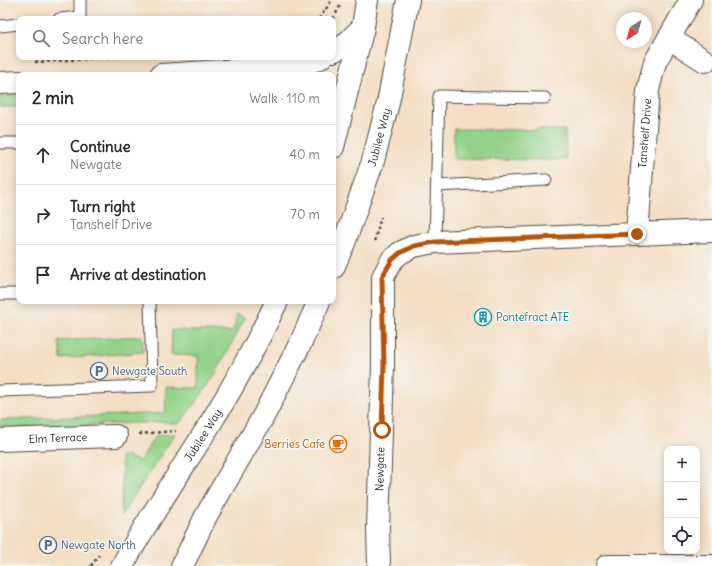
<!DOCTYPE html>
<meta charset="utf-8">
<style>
body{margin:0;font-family:Delius,sans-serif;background:#f2f2f3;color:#2b2b33}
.controls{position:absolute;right:12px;bottom:12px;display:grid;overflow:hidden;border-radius:8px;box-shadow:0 2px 10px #0003}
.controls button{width:36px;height:36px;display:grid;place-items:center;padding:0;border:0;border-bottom:1px solid #e1e1e2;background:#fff;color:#2b2b33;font:20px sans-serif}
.compass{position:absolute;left:616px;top:12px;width:36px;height:36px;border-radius:50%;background:#fff;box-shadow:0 2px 10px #0003;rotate:217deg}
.stop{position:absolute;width:12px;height:12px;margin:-9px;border:3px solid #b45309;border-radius:50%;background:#fff}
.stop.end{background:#b45309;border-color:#fff;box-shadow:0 1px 4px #0008}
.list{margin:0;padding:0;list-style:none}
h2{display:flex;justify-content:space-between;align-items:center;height:52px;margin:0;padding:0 16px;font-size:17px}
h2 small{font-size:13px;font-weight:400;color:#7c7c81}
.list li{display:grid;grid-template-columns:26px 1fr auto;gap:12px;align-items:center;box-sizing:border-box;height:60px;padding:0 16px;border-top:1px solid #e1e1e2}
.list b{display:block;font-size:15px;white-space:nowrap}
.list p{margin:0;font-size:13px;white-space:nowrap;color:#7c7c81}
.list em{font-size:13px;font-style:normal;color:#7c7c81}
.icon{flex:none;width:22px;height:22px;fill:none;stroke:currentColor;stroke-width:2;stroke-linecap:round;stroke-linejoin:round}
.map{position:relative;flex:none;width:712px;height:566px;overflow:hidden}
.search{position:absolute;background:#fff;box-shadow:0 2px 10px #0003;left:16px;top:16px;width:320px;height:44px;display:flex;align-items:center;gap:10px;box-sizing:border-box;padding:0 14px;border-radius:8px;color:#7c7c81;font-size:15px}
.panel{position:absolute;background:#fff;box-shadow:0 2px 10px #0003;left:16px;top:72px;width:320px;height:232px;border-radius:8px}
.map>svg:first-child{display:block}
.green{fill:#93d288;stroke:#5f7e5a}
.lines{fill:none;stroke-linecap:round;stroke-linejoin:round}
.lane-casing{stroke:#494642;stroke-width:13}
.street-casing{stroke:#494642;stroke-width:24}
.primary-casing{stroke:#494642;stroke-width:24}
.path{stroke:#494642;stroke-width:2.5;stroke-dasharray:3 3;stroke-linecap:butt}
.lane{stroke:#fff;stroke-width:11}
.street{stroke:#fff;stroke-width:22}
.primary{stroke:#fff;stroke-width:22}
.route{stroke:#b45309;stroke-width:5}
.labels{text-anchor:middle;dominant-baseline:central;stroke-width:3;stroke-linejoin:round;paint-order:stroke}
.street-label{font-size:11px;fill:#2b2b2b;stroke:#f6f6f2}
.culture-label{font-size:11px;fill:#0d838f;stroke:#f6f6f2;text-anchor:start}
.service-label{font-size:11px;fill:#4e5e75;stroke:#f6f6f2;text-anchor:start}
.food-label{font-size:11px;fill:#c56008;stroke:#f6f6f2;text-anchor:end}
</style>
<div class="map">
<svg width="712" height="566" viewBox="0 0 712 566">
<rect width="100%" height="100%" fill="#f6f6f2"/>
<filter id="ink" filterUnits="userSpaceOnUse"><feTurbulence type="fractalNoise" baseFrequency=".025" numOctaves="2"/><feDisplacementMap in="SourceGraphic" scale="8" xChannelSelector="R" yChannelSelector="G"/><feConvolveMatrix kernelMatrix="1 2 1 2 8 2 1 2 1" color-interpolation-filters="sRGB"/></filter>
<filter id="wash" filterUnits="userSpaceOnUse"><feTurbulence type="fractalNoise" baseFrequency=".012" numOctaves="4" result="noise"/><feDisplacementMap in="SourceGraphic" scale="16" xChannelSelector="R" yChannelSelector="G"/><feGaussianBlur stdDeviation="0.9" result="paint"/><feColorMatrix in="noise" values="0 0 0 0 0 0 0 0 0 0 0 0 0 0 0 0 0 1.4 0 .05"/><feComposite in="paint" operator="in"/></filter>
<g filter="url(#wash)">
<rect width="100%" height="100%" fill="#f4dfc4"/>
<g class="green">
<path d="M19 95V107H0V96Z"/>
<path d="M454 129 565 130 566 160 454 159Z"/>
<path d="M237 314 245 318 215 375 202 394 179 424 164 422 0 429V420L165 413 166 387 198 388V356L171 355 172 330 233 332Z"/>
<path d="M142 336 143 352 61 359 59 341Z"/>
<path d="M175 434 121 516 122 482 121 455 140 461 155 436Z"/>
</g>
</g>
<g filter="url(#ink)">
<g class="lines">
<defs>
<g id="lane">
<path d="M59 19 80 17V0"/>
<path d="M0 26 19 24"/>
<path d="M0 143H19"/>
<path d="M437 186 546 180"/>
<path d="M435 242 439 96 545 98"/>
<path d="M0 294H19"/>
<path d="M0 391 152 386 150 301"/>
</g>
<g id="street">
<path d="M669 38 705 61"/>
<path d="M333 51 345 45 363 27"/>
<path d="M161 75 286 67 316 60 321 57"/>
<path d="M0 83 19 82"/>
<path id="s1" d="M637 234 648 90 655 62 691 0"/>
<path id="s2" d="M0 440 116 436"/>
<path id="s3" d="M379 566 378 529 383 365V277L392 260 400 253 414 246 435 242 712 231"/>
<path d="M607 566H712"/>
</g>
<g id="primary">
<path d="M333 147 363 27 367 0"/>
<path id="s4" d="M333 268 344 243 373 161 388 103 408 0"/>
<path id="s5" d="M122 566C149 517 181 471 210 424 235 384 257 343 277 301"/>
<path d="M182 566 206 516 264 415 302 340 319 301"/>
</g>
</defs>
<use href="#lane" class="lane-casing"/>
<use href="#street" class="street-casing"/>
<use href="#primary" class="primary-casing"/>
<g class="path">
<path d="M319 19 332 0"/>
<path d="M333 19 340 6"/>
<path d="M35 62 122 57"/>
<path d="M376 241 375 239 381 217"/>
<path d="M139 434 176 431"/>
<path d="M91 566 99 555"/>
</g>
<use href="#lane" class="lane"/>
<use href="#street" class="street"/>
<use href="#primary" class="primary"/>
</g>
</g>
<g class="lines" filter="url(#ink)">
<path class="route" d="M382 430 384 365 382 277 392 260 400 253 414 246 435 242 637 234"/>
</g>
<defs>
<symbol id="building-ring" viewBox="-11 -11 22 22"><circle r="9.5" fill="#f6f6f2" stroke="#0f9aa8" stroke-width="1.5"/><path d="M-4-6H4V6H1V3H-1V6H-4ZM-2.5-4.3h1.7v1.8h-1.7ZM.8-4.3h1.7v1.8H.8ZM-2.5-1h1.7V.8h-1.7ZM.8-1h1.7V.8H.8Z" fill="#0f9aa8"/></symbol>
<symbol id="parking-ring" viewBox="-11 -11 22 22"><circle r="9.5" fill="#f6f6f2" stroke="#5c6f8a" stroke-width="1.5"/><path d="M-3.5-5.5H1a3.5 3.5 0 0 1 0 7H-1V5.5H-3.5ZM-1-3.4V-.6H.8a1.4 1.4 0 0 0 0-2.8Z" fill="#5c6f8a"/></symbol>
<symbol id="cafe-ring" viewBox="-11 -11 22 22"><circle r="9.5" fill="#f6f6f2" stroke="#e8710a" stroke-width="1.5"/><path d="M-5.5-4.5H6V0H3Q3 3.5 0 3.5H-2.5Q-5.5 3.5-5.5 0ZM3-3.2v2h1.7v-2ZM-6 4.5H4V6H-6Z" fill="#e8710a"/></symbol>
</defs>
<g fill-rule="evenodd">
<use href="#building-ring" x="473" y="307" width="20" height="20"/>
<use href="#parking-ring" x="89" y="361" width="20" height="20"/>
<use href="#cafe-ring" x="328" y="434" width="20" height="20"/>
<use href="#parking-ring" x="38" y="535" width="20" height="20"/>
</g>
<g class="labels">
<g class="street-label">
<text stroke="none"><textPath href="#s1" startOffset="101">Tanshelf Drive</textPath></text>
<text stroke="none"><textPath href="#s4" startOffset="139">Jubilee Way</textPath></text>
<text stroke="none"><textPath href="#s5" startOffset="154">Jubilee Way</textPath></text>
<text stroke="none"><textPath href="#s2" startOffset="58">Elm Terrace</textPath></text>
<text stroke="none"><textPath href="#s3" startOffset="97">Newgate</textPath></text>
</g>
<g class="culture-label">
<text x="496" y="317">Pontefract ATE</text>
</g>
<g class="service-label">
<text x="112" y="371">Newgate South</text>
<text x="61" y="545">Newgate North</text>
</g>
<g class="food-label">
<text x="325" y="444">Berries Cafe</text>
</g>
</g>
</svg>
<div class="controls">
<button>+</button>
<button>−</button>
<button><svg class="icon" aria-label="locate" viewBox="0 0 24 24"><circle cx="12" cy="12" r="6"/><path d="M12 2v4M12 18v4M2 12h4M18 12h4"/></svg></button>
</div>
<svg class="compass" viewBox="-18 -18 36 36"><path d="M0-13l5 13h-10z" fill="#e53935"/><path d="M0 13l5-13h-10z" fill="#7c7c81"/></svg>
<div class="stop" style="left:382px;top:430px"></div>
<div class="stop end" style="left:637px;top:234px"></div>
<div class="search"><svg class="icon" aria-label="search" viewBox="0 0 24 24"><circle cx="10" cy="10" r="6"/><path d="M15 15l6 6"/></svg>Search here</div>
<section class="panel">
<h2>2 min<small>Walk · 110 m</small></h2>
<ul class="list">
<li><svg class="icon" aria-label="ahead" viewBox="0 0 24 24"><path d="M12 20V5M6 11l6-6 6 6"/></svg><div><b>Continue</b><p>Newgate</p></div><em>40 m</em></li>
<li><svg class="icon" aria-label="right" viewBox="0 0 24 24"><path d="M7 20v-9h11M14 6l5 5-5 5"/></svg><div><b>Turn right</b><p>Tanshelf Drive</p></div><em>70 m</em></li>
<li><svg class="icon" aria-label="arrive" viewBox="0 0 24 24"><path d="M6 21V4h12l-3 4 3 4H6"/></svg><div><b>Arrive at destination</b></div></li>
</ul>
</section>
</div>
